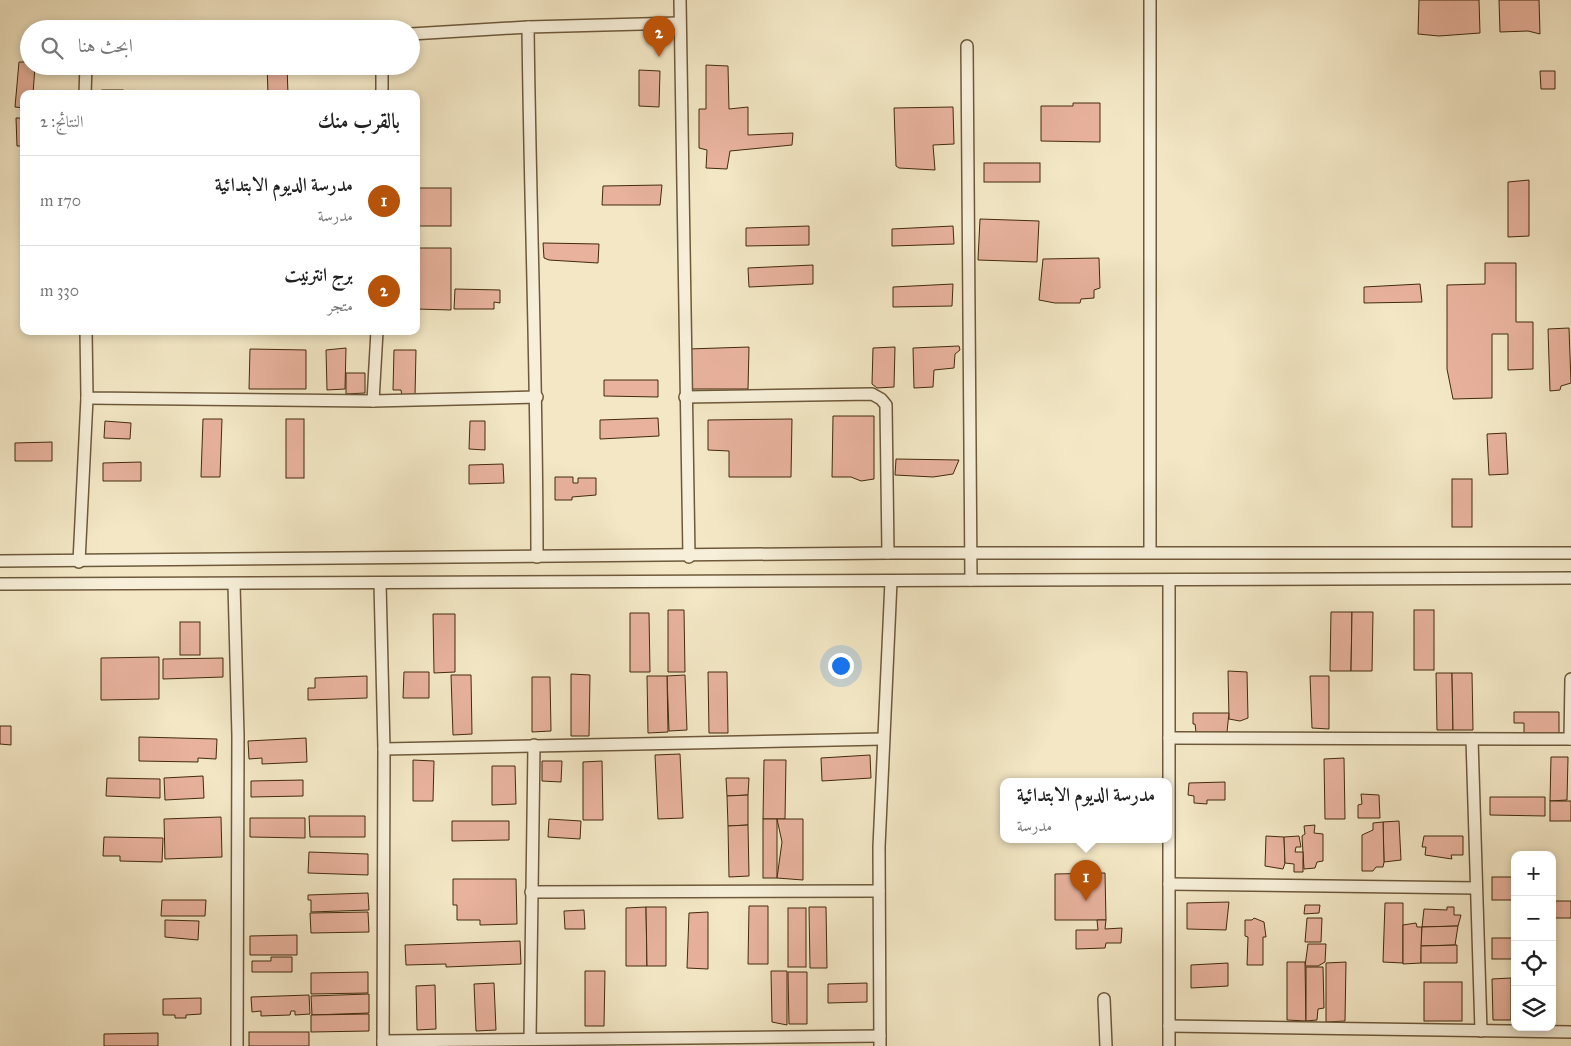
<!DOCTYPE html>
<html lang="ar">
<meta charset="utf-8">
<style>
body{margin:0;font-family:"IM FELL Great Primer",Amiri,serif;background:#f6f6f6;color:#222;direction:rtl}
.controls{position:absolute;right:15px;bottom:15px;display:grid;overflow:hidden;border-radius:10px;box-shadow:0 2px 8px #0003}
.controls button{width:45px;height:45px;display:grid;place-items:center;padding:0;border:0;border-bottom:1px solid #e0e0e0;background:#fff;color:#222;font:25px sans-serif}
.you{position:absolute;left:840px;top:665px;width:18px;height:18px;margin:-12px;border:4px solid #fff;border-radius:50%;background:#1a73e8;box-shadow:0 0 0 8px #1a73e833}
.badge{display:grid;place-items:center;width:32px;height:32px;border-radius:50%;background:#b45309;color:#fff;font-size:16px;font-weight:700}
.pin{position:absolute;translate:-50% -41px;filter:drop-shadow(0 1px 2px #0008)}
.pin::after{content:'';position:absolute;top:26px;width:18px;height:15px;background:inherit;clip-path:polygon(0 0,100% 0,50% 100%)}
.popup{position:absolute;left:1000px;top:778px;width:172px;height:65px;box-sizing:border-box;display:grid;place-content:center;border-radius:10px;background:#fff;filter:drop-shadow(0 1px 4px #0005);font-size:16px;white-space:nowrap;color:#767676}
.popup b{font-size:19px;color:#222}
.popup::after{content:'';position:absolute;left:50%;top:100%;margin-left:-10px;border:10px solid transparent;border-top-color:#fff}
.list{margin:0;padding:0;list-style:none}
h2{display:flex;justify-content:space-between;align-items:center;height:65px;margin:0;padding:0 20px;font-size:21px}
h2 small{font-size:16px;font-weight:400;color:#767676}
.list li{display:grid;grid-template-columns:32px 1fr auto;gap:15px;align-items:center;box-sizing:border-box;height:90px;padding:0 20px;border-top:1px solid #e0e0e0}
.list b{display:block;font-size:19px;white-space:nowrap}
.list p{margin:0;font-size:16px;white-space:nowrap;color:#767676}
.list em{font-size:16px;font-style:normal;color:#767676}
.icon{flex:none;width:28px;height:28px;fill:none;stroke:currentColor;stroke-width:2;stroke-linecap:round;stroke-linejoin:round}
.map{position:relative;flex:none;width:1571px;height:1046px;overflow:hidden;direction:ltr}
.search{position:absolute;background:#fff;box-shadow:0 2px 8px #0003;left:20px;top:20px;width:400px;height:55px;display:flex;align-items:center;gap:12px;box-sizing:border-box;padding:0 18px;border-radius:28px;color:#767676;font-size:19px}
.panel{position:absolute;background:#fff;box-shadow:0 2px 8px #0003;left:20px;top:90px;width:400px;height:245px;border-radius:10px;direction:rtl}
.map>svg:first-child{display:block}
.building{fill:#e8b29d;stroke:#422a0c}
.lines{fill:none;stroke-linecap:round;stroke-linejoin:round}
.minor-casing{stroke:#6e593a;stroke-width:14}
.minor{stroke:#f7efd9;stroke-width:11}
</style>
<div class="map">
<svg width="1571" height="1046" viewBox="0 0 1571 1046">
<rect width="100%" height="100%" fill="#f3e7c5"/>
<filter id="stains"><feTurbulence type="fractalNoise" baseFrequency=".004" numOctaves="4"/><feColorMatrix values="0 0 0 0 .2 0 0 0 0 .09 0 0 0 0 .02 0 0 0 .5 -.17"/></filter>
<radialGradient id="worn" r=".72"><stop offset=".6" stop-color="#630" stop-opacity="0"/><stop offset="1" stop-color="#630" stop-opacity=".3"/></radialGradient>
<g class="building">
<path d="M1419 0H1479L1480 33 1439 36 1418 34Z"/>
<path d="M1499 0H1539L1540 34 1528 31 1500 32Z"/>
<path d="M19 62H29V66H35L33 94H24V108L15 107Z"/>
<path d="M706 65 728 66 729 109 748 107V135L793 133 792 145 730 151 727 169 706 168 707 150 699 148V109H706Z"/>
<path d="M267 66H287L288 94H268Z"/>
<path d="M639 70 660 71 659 107 639 106Z"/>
<path d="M1540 71H1555V89H1541Z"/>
<rect x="102" y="90" width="21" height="4"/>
<path d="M1073 103H1100V142L1041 141V106H1073Z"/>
<path d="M953 107 954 144 933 145 935 170 899 168 896 166 894 108Z"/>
<path d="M16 118H24V146H17Z"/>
<rect x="984" y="163" width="56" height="19"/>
<path d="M1529 180V236L1508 237V182Z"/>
<path d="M662 185 660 205H602L603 186Z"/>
<rect x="416" y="188" width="35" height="38"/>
<path d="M980 219 1039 221 1037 262 978 260Z"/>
<path d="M809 226V245L746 246V228Z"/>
<path d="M953 226 954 244 892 246V229Z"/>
<path d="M543 243 599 244 598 263 549 260 544 258Z"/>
<path d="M416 248H451V310L416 309Z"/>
<path d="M1099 258 1100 288 1094 290V298L1081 299 1080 303H1055L1039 300 1043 259Z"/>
<path d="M1485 263H1516V322H1533V369L1508 370V334H1492V398L1453 399 1447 369V285L1485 284Z"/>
<path d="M813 265V284L749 287 748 268Z"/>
<path d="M953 284 952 306 893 307V287Z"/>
<path d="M1420 284 1422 302 1364 303V287Z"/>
<path d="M455 289 500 290V303L494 302V309H454Z"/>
<path d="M1569 328 1571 383 1561 386 1560 390 1550 391 1548 329Z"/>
<path d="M959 346 960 350 955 354 954 368 934 370 933 387 914 388 913 348Z"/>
<path d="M749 347 748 389H689L688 349Z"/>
<path d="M895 347 894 387 877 388 872 384 873 348Z"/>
<path d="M346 348 345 389 327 390 326 350Z"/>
<path d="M250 349 306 350V389H249Z"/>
<path d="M394 350H416L415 396H402L401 390H393Z"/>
<path d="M346 373H365V393L346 394Z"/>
<path d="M604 380H658V397L604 396Z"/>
<path d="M833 416H874V479L861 481 851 477H832Z"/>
<path d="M658 418 659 436 600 439V420Z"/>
<path d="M203 419H222L220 477H201Z"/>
<rect x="286" y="419" width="18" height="59"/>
<path d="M792 419 791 477H729V451L708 450V420Z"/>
<path d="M105 421 131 423 130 439 104 438Z"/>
<path d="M470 421H485V450L469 449Z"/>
<path d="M1506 433 1508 474 1489 475 1487 434Z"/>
<path d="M52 442V461H15V443Z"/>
<path d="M896 459 959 460 953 474 933 477 895 475Z"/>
<path d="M141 462V481H103V463Z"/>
<path d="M503 464 504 483 469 484V465Z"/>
<path d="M555 477H573V483H578V478H596V495L572 497V500H555Z"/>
<rect x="1452" y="479" width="20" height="48"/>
<path d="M668 610H684L685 672H668Z"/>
<rect x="1414" y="610" width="20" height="60"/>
<path d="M1331 612H1352L1351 671H1330Z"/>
<path d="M1352 612H1373L1372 671H1351Z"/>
<path d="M630 613H649L650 672H630Z"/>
<path d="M433 614H455V672L434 673Z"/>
<rect x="180" y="622" width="20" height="33"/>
<path d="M159 657V699L101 700V658Z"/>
<path d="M223 658V677L163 679V659Z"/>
<path d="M1228 671 1247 672 1248 718 1240 721 1229 719Z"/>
<path d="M404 672H429V698H403Z"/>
<path d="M708 672H727L728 733H709Z"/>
<path d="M1436 673H1452L1453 730H1437Z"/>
<path d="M1452 673H1472L1473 730H1453Z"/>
<path d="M571 674 590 675 589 736H571Z"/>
<path d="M451 675H471L472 734 453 735Z"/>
<path d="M685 675 687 730 669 731 667 676Z"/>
<path d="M367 676V698L308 700V688H315V678Z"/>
<path d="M647 676H667L668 732 648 733Z"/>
<path d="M1310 676H1329V729L1312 728Z"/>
<path d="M532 677H550L551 731 532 732Z"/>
<path d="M1514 712H1559V733H1524V723H1514Z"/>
<path d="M1193 713H1229L1227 732H1196L1195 724H1193Z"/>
<path d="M0 726H11V745L0 744Z"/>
<path d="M139 737 217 739 216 759 198 758V762L139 761Z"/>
<path d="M306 738 307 762 262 764V758L249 759 248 741Z"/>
<path d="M680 754 683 818 658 819 655 755Z"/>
<path d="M870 755 871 778 822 781 821 758Z"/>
<path d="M1551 757H1568L1567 800 1550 801Z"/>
<path d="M1344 758 1345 819H1325L1324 759Z"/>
<path d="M413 760 434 761 433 801H413Z"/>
<path d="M764 760H786L785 819H763Z"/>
<path d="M542 761H562L561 782 542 781Z"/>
<path d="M602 761 603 820H583V762Z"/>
<path d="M492 766H515L516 804 492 805Z"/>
<path d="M203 776 204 798 165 800 164 778Z"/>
<path d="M107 778 160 779V798L106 796Z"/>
<path d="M726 778H749L748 795 727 796Z"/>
<path d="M303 780V796L251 797V781Z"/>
<path d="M1225 782V800H1207V804L1194 803V796L1188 795 1189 783Z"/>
<path d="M1361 794 1379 795 1380 818H1358V805L1362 804Z"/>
<path d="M748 795V825L728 826 727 796Z"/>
<path d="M1490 797H1545V816L1490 815Z"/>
<rect x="1550" y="801" width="21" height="20"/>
<path d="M309 816H365V837H310Z"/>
<path d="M221 817 222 857 165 859 164 819Z"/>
<path d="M250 818H305V838L250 837Z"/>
<path d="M549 819 581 821 580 839 548 837Z"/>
<rect x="763" y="819" width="14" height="59"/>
<path d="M777 819H803V880L777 878 782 842Z"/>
<path d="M452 821H509V840L452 841Z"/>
<path d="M1399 821 1401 860 1384 862 1383 822Z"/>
<path d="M1383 822 1384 862 1383 867H1376L1373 871H1362V835L1373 830V823Z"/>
<path d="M748 825 749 876 729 877 728 826Z"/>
<path d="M1315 825 1314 833 1323 834V861L1317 862 1315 868 1304 869 1302 836 1305 834 1304 826Z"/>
<path d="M1266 836 1284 837 1285 863 1283 869 1265 866Z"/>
<path d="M1299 836 1301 847H1296L1295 852H1303V872H1294V864L1285 863 1284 837Z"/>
<path d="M1424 836H1463V855H1451L1452 859 1425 855 1426 847H1422Z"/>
<path d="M104 837 163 838 162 862 120 861V856H103Z"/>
<path d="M309 852 368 854V875L308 873Z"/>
<path d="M1105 873 1106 920H1055V874Z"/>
<rect x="1492" y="877" width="23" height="23"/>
<path d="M453 879H516L517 924 480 925V920H457V905H453Z"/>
<path d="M368 893 369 910 311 912V900H308V895Z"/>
<path d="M162 900H206L205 916H161Z"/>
<rect x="1552" y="901" width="19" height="17"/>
<path d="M1229 902 1226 930 1187 929V903Z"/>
<path d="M1385 903H1403V963L1383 962Z"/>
<path d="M1305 905H1320L1319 913 1304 914Z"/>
<path d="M749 906H768V964H748Z"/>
<path d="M646 907 647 966H626V908Z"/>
<path d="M646 907H666V966H647Z"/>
<path d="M809 907H826L827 968H810Z"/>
<path d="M1447 907H1454V915H1461L1458 926 1422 927 1424 909 1447 910Z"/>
<rect x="788" y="908" width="18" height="59"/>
<path d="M584 910 585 929H565L564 911Z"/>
<path d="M368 912 369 932 311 933 310 913Z"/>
<path d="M708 912V969L687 968 689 913Z"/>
<path d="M1254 918 1264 922 1266 937H1263V965H1247L1248 937 1245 936V920H1252Z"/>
<path d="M1307 918H1322L1321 942H1305Z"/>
<path d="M165 920 199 921 198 940 165 937Z"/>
<path d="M1097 920H1106L1105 929 1122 928 1121 943H1106L1105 948 1076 949V930H1098Z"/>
<path d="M1416 923 1417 927H1422L1421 963 1403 964V925Z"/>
<path d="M1458 926 1455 945 1421 946 1422 927Z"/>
<path d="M297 935V955H250V936Z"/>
<rect x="1492" y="938" width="23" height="21"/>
<path d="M520 941 521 964 446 967V964L406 965 405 945Z"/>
<path d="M1308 944H1326L1325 962 1318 966H1305Z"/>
<path d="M1457 945V963H1421V946Z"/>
<path d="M271 957H292V972H252V961H271Z"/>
<path d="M1287 962H1305L1306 1021 1287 1020Z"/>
<path d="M1346 962 1345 1021 1326 1022V963Z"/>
<path d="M1228 963V986L1191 988V965Z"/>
<path d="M1306 967H1323L1324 1008 1318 1009 1317 1020 1306 1021Z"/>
<path d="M585 971H605L604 1026H585Z"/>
<path d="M771 971H787V1025L772 1022Z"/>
<path d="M368 972V993L311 994V973Z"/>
<path d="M788 972H807V1024H789Z"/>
<path d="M1511 978V1020H1493L1492 979Z"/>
<rect x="1424" y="982" width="38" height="39"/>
<path d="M494 983 496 1030 476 1031 474 984Z"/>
<path d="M867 983V1002L828 1003V984Z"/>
<path d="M435 985 436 1029 417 1030 416 986Z"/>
<path d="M369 994V1013L312 1015 311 996Z"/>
<path d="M309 995 310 1014 295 1015V1011H291L290 1015 261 1016V1011L252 1012 251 997Z"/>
<path d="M201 998V1014L186 1015V1018H175V1015H163V999Z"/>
<path d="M369 1014V1031L311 1032V1015Z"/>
<rect x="249" y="1032" width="60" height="14"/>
<path d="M158 1033V1046H104V1034Z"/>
</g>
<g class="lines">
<defs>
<g id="minor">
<path d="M680 0 689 557"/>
<path d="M411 34 528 27"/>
<path d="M967 46 971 580"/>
<path d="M85 94 86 66"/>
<path d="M382 94V66"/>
<path d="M86 331 87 398 373 401"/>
<path d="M377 331 373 401 537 397"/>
<path d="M685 397 872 394 881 399 886 405 888 553"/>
<path d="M1150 552V0"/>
<path d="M537 557C537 380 530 204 528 27L679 23"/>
<path d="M0 561 888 553H1571"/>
<path d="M79 562 87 398"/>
<path d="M1169 580V1046"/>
<path d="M380 583 384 749 383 1046"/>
<path d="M0 584 1571 578"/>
<path d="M234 584 238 736 237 1046"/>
<path d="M1169 738 1571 739"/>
<path d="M1472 739 1481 1031"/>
<path d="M1570 739 1571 679"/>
<path d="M384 749 883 739"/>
<path d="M1169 884 1476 888"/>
<path d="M531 892 879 891"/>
<path d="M1104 999 1106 1046"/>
<path d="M1169 1026 1571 1032"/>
<path d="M530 1039 534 745"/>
<path d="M383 1041 880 1036"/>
<path d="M880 1046 879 847 891 581"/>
</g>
</defs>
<use href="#minor" class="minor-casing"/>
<use href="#minor" class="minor"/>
</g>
<rect width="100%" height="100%" filter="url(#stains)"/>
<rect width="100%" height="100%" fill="url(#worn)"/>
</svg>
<div class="controls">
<button>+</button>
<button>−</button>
<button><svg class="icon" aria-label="locate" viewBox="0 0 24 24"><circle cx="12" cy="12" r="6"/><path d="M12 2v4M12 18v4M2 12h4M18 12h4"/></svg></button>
<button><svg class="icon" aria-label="layers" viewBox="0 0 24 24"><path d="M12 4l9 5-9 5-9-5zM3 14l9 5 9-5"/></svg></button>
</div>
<div class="you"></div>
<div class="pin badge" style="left:1086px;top:901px">1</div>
<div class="popup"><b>مدرسة الديوم الابتدائية</b>مدرسة</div>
<div class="pin badge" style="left:659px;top:57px">2</div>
<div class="search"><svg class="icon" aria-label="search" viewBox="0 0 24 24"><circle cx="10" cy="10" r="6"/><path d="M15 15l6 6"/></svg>ابحث هنا</div>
<section class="panel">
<h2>بالقرب منك<small>النتائج: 2</small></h2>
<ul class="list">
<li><span class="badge">1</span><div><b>مدرسة الديوم الابتدائية</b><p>مدرسة</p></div><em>170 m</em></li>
<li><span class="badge">2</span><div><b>برج انترنيت</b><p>متجر</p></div><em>330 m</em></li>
</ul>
</section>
</div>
